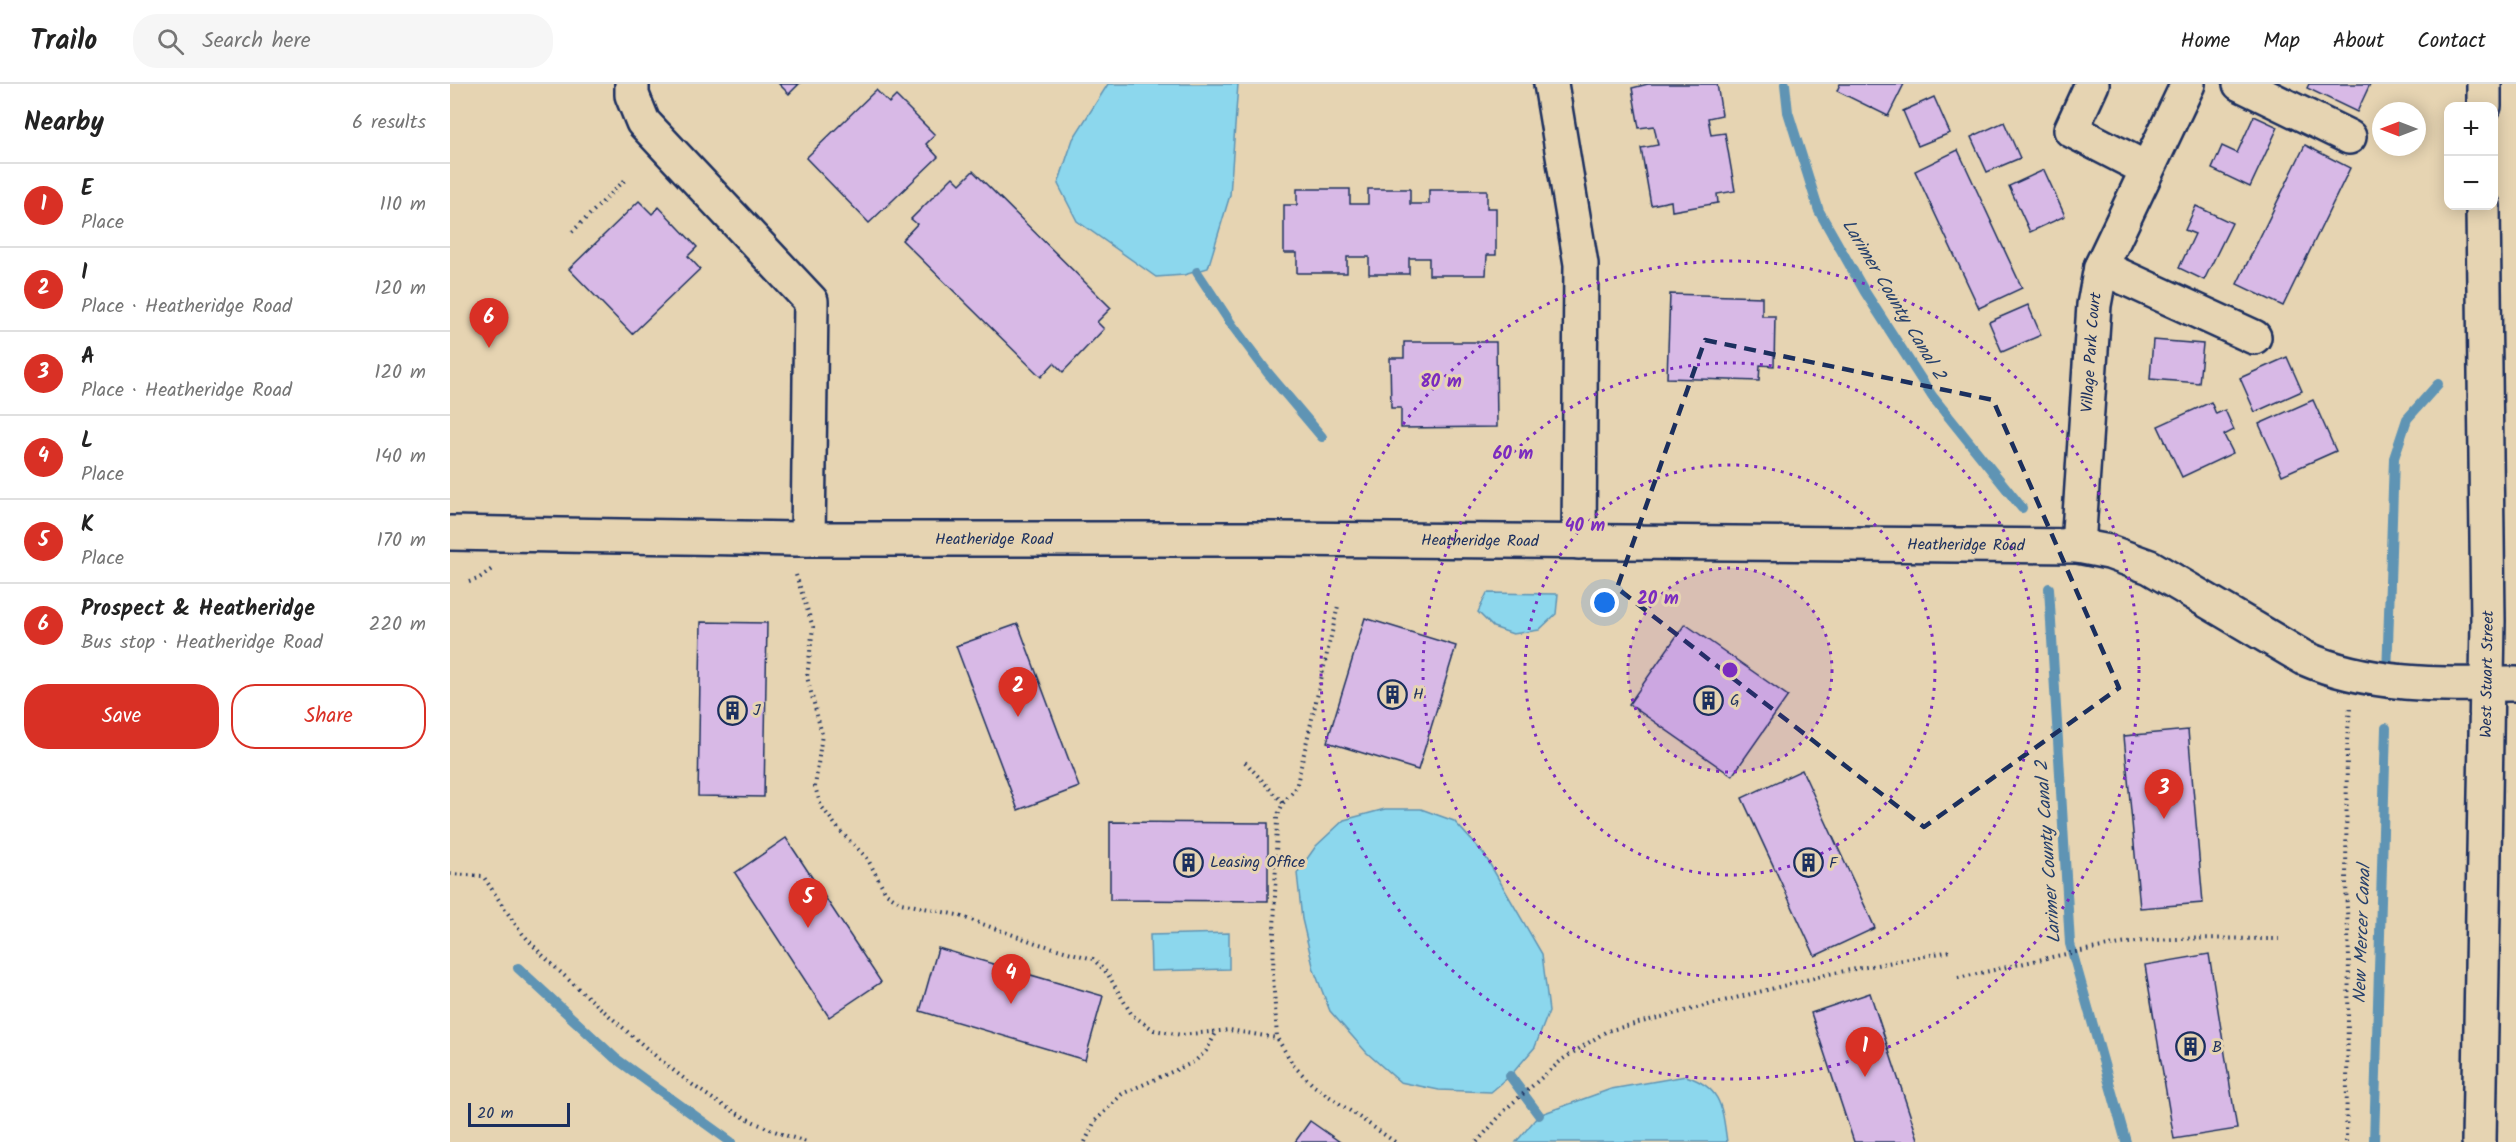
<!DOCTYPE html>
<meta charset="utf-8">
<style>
body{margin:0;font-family:Kalam,sans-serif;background:#f6f6f6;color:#222}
.controls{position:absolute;right:18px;top:18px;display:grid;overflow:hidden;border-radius:12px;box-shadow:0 3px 15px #0003}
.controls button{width:54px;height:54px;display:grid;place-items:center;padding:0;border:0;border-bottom:2px solid #e0e0e0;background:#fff;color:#222;font:30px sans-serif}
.compass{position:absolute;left:1922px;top:18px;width:54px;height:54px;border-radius:50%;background:#fff;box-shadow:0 3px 15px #0003;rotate:270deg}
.scale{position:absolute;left:18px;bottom:15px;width:102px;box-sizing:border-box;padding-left:6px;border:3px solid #1b2f5e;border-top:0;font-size:16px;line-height:21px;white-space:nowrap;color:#1b2f5e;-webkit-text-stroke:4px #e6d4b2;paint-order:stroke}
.you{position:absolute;left:1155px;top:519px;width:21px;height:21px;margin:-15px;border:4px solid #fff;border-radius:50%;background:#1a73e8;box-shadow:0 0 0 9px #1a73e833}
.badge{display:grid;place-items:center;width:39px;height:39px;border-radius:50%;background:#d93025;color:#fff;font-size:20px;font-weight:700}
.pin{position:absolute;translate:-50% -50px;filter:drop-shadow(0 2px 3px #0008)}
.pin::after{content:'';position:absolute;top:32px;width:21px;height:18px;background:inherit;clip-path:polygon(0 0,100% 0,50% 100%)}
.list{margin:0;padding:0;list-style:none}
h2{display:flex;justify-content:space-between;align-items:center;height:78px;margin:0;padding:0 24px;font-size:26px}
h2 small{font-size:20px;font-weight:400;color:#767676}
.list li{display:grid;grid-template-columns:39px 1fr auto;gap:18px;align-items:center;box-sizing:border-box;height:84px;padding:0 24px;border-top:2px solid #e0e0e0}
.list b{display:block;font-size:22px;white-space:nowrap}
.list p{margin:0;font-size:20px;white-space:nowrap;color:#767676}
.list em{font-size:20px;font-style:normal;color:#767676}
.actions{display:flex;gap:12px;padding:18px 24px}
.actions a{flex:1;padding:14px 0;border:2px solid #d93025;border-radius:24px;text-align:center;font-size:21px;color:#d93025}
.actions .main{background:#d93025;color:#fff}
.icon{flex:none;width:33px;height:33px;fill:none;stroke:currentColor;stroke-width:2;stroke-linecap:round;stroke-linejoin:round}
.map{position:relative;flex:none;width:2066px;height:1058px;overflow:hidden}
header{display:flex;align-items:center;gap:36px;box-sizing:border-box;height:84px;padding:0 30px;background:#fff;border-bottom:2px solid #e0e0e0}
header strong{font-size:28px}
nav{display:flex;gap:33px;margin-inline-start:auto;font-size:21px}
.search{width:420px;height:54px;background:#f6f6f6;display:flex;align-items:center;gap:15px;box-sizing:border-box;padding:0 21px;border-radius:24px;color:#767676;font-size:22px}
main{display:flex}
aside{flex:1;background:#fff}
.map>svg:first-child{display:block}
.water{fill:#8cd7ed;stroke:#5f94b4;stroke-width:1.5}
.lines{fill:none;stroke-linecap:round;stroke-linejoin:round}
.stream{stroke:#5f94b4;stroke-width:10}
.building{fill:#d8b9e6;stroke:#1b2f5e;stroke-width:1.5}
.minor-casing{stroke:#1b2f5e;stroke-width:38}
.path{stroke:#1b2f5e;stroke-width:4;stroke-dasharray:1.5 4.5;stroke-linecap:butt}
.minor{stroke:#e6d4b2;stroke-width:33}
.marked{fill:none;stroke:#1b2f5e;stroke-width:4.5;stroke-dasharray:12 8;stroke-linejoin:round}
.ring{fill:none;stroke:#7b2cbf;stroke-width:3;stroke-dasharray:3 6}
.labels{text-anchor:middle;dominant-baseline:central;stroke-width:6;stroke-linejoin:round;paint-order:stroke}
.street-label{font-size:16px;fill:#1b2f5e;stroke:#e6d4b2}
.poi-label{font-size:16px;fill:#1b2f5e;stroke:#e6d4b2;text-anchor:start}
.water-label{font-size:18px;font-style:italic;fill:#26406c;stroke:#e6d4b2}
.centre{fill:#7b2cbf;stroke:#e6d4b2;stroke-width:3}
.ring-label{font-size:18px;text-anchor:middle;font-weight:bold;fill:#7b2cbf;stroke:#e6d4b2;stroke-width:6;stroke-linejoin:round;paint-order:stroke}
</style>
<header>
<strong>Trailo</strong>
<div class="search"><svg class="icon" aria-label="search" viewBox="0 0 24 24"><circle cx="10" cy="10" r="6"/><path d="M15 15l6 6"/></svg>Search here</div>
<nav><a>Home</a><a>Map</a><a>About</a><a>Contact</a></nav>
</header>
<main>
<aside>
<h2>Nearby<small>6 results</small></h2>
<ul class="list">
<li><span class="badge">1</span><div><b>E</b><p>Place</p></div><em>110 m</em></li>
<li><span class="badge">2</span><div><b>I</b><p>Place · Heatheridge Road</p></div><em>120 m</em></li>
<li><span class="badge">3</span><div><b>A</b><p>Place · Heatheridge Road</p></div><em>120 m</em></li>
<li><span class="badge">4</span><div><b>L</b><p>Place</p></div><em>140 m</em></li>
<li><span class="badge">5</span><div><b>K</b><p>Place</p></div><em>170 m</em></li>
<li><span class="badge">6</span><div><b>Prospect &amp; Heatheridge</b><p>Bus stop · Heatheridge Road</p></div><em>220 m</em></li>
</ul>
<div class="actions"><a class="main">Save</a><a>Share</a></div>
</aside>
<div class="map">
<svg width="2066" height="1058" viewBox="0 0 2066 1058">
<rect width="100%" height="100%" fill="#e6d4b2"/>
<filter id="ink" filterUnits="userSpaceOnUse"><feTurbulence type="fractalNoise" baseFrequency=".0167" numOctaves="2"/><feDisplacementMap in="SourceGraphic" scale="12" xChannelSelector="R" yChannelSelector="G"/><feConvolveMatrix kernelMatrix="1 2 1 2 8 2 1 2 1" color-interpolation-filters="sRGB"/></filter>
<g filter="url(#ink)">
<g class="water">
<path d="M658 0H788L780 111 758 184 734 191 706 193 627 137 608 100 623 55Z"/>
<path d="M1037 509 1108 510 1106 530 1089 546 1063 550 1043 543 1028 528Z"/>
<path d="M935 725H971L1004 737 1034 770 1092 870 1099 927 1085 963 1060 992 1041 1008 989 1006 950 998 917 969 880 927 864 886 852 835 847 789 866 762 894 736Z"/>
<path d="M779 849V885L701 887 700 851Z"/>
<path d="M1236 992C1272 1004 1272 1023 1277 1058H1066L1089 1031 1161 1005Z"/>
</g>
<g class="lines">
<g class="stream">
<path d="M1335 0 1338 28 1369 127 1415 208 1482 312 1572 424"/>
<path d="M747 188 782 241 818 289 872 353"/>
<path d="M1599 504 1620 860 1676 1058"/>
<path d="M1937 592 1944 374 1957 335 1988 300"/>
<path d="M68 884 165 974 281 1058"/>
<path d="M1060 992 1089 1031"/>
<path d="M1924 1058 1936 644"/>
</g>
</g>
<g class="building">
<path d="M329 0H349L339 10Z"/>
<path d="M1198 0H1267L1272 31 1258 34 1261 51 1275 49 1285 107 1267 110 1268 119 1222 127 1221 117 1201 121 1191 64 1208 61 1204 42 1189 44 1182 4Z"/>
<path d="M1390 0H1454L1438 32 1387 7Z"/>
<path d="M1859 0H1920L1907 28 1857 4Z"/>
<path d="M426 6 439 19 446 12 485 51 476 60 488 73 419 139 356 74Z"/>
<path d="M1484 13 1500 49 1468 62 1453 27Z"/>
<path d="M1804 32 1828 43 1800 103 1762 85 1772 62 1787 69Z"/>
<path d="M1554 38 1570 74 1537 88 1521 53Z"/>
<path d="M1855 61 1900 84 1833 222 1787 200Z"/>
<path d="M1508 66 1572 204 1529 224 1465 87Z"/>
<path d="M1594 86 1615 132 1580 148 1559 102Z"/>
<path d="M523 87 661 224 647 238 654 245 613 288 604 279 591 293 452 156 467 140 461 135 503 93 510 100Z"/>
<path d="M847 105H900V120H918V105H960V120H979V106H1037V124H1046V171H1037L1036 191H979V174H959V190H919V173H897V189H847V169H834V121H847Z"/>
<path d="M189 117 202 130 209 123 247 163 238 172 250 185 182 250 119 185Z"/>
<path d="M1746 122 1782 139 1754 196 1729 184 1745 150 1735 146Z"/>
<path d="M1220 210 1312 213V232H1325L1324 282 1310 281 1309 297 1217 294Z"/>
<path d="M1578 221 1591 251 1552 268 1539 238Z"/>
<path d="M1703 256 1753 260 1749 299 1700 295Z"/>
<path d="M954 258H1046L1047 343 951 344V324H941L940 274H954Z"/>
<path d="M1837 273 1852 307 1805 328 1790 294Z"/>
<path d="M1863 316 1886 367 1832 391 1809 340Z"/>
<path d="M1761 318 1766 330 1775 326 1784 346 1774 351 1783 369 1732 393 1708 342Z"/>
<path d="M915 534 1006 562 968 686 877 658Z"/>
<path d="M251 538 317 539 314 713 248 712Z"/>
<path d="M568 540 629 703 568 726 506 562Z"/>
<path d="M1235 540 1338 612 1282 692 1179 620Z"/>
<path d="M1738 646 1753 819 1690 824 1674 652Z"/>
<path d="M1352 686 1425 844 1365 872 1292 714Z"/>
<path d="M660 738 818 739V817L660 816Z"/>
<path d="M336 754 431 898 379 933 285 789Z"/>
<path d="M488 864 653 912 635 976 470 927Z"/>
<path d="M1759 870 1787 1045 1724 1055 1695 881Z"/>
<path d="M1420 909 1469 1058H1404L1361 929Z"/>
<path d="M860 1037 890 1058H845Z"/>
</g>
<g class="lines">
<defs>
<g id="minor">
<path d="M182 0V11L193 38 361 217 358 455"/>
<path d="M1101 0 1131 180 1129 458"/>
<path d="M1642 0 1621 46 1697 85"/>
<path d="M1790 0 1899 53"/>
<path d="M2034 22V0"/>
<path d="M1651 183 1804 253"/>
<path id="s1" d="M0 449 346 455H831L1628 462 1659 468 1700 483 1854 574C1920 603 1995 601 2066 600"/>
<path id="s2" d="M1628 462 1644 221 1651 183 1738 0"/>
<path id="s3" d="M2029 1058 2038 537 2033 122"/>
</g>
</defs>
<use href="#minor" class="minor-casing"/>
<g class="path">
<path d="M122 148 177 94"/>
<path d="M346 491 363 543 357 593 372 650 365 703 371 722 390 747 417 774 436 809 451 819 507 831 586 859 643 875 657 889 682 931 704 946 731 951 779 946 827 954"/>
<path d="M19 498 28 495 42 485"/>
<path d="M795 678 833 719 827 733 823 891 827 954 844 982 864 1002 945 1058"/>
<path d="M833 719 846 704 888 522"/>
<path d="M0 790 33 792C46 811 58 831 72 849 97 878 127 903 155 928 219 984 274 1035 357 1058"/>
<path d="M1508 894C1564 882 1621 867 1678 859 1728 852 1780 855 1829 855"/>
<path d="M635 1058 645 1037 672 1010 744 978 756 967 767 947"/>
<path d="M1027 1058 1057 1024 1113 975 1157 947 1379 890 1501 867"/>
<path d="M1896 1058 1899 874 1896 801 1897 657 1900 624"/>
</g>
<use href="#minor" class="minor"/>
</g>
</g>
<path class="marked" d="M1255 256 1543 316 1669 604 1474 743 1167 504Z"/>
<circle cx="1280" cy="586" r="102" fill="#7b2cbf" fill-opacity=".12"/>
<g class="ring">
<circle cx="1280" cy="586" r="102"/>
<circle cx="1280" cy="586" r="205"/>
<circle cx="1280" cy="586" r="307"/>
<circle cx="1280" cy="586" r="409"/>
</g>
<defs>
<symbol id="building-ring" viewBox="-11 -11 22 22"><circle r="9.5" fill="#e6d4b2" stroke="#1b2f5e" stroke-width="1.5"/><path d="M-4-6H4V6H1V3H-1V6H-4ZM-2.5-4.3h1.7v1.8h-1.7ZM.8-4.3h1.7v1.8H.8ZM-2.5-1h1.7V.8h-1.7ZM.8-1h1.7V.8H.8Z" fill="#1b2f5e"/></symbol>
</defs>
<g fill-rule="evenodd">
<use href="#building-ring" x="926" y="594" width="33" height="33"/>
<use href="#building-ring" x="1242" y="600" width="33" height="33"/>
<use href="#building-ring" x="266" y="610" width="33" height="33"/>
<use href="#building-ring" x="722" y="762" width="33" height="33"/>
<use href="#building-ring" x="1342" y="762" width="33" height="33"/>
<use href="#building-ring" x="1724" y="946" width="33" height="33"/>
</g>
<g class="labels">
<g class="street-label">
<text stroke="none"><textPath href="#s2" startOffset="194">Village Park Court</textPath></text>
<text stroke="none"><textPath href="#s1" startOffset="544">Heatheridge Road</textPath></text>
<text stroke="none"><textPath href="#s1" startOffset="1030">Heatheridge Road</textPath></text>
<text stroke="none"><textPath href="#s1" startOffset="1516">Heatheridge Road</textPath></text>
<text stroke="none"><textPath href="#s3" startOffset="468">West Stuart Street</textPath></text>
</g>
<g class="poi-label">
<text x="963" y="610">H</text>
<text x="1280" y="616">G</text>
<text x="303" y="626">J</text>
<text x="760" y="778">Leasing Office</text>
<text x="1379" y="779">F</text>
<text x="1762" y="963">B</text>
</g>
<g class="water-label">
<text transform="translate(1443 216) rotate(59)">Larimer County Canal 2</text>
<text transform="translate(1599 768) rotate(-94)">Larimer County Canal 2</text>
<text transform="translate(1913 850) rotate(-88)">New Mercer Canal</text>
</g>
</g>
<circle cx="1280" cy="586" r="9" class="centre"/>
<g class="ring-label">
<text x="991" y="303">80 m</text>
<text x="1063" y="375">60 m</text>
<text x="1135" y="447">40 m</text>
<text x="1208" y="520">20 m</text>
</g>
</svg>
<div class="controls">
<button>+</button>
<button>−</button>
</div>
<svg class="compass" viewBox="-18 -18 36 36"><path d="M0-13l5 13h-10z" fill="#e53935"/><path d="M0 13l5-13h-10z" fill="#767676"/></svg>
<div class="scale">20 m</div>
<div class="you"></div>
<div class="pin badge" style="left:1415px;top:993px">1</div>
<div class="pin badge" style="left:568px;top:633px">2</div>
<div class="pin badge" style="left:1714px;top:735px">3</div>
<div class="pin badge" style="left:561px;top:920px">4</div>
<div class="pin badge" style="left:358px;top:844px">5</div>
<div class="pin badge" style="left:39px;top:264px">6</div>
</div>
</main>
